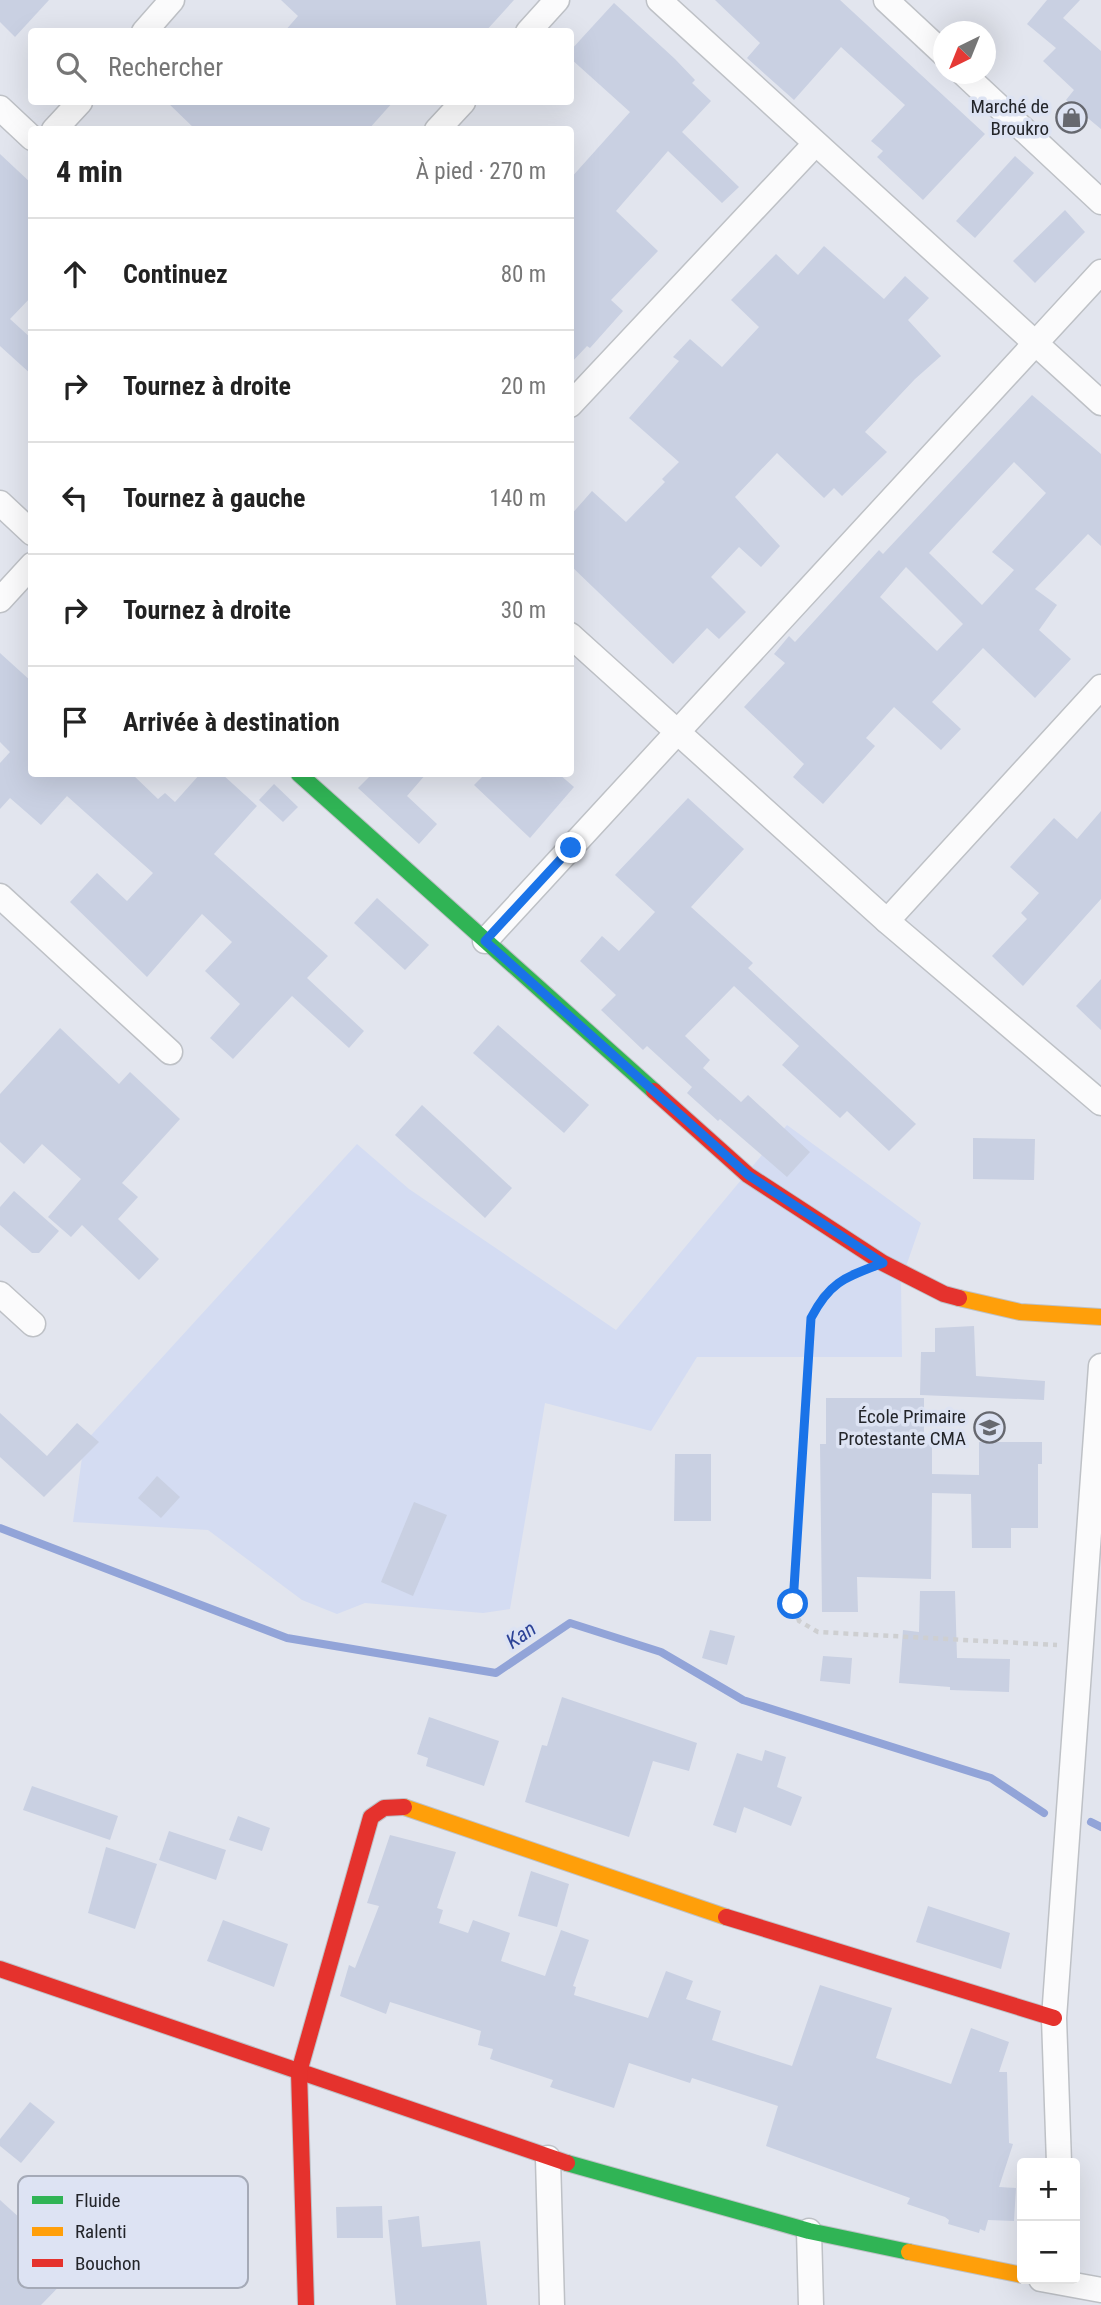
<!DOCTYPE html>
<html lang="fr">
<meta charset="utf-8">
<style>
body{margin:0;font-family:"Roboto Condensed",sans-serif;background:#f6f6f6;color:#222}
.controls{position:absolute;right:21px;bottom:21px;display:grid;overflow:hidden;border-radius:7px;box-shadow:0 7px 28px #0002}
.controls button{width:63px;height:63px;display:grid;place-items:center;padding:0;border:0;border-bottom:2px solid #e0e0e0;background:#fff;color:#222;font:35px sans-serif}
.compass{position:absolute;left:933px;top:21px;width:63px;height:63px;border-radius:50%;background:#fff;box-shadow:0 7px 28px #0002;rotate:223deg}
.stop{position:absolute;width:21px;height:21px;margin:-16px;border:5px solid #1a73e8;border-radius:50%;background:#fff}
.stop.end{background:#1a73e8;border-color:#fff;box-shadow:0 2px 7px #0008}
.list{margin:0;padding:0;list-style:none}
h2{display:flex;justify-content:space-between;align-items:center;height:91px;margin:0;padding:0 28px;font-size:30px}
h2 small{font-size:23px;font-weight:400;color:#767676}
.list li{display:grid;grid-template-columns:46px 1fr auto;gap:21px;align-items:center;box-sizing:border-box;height:112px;padding:0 28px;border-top:2px solid #e0e0e0}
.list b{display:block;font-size:26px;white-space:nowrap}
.list em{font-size:23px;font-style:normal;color:#767676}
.icon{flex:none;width:38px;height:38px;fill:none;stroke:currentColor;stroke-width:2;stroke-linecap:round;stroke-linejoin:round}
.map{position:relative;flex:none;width:1101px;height:2305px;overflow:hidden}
.search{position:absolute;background:#fff;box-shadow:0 7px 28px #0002;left:28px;top:28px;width:546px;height:77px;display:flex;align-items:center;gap:18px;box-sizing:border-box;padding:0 24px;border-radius:7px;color:#767676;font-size:26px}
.panel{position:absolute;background:#fff;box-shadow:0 7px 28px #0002;left:28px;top:126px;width:546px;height:651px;border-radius:7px}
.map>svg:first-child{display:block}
.green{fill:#d4dcf2}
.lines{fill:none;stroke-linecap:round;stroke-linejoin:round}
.stream{stroke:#92a4d8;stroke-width:8}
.building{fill:#c9d0e2;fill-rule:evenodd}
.street-casing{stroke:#bec1c6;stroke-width:27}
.fast-casing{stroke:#bec1c6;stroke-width:18}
.slow-casing{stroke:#bec1c6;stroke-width:18}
.jam-casing{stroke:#bec1c6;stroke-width:18}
.path{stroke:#cecfd1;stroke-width:4.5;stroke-dasharray:5 5;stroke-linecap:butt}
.street{stroke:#fbfbfc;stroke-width:24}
.fast{stroke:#30b455;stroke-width:16}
.slow{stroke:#ff9f0a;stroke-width:16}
.jam{stroke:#e5322d;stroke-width:16}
.route{stroke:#1a73e8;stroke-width:9}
.labels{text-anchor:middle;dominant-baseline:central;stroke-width:7;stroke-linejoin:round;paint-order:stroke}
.poi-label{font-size:19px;fill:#23252a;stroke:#dde3f3;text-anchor:end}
.water-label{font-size:21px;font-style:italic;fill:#2d4397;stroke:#dde3f3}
.key{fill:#dde3f3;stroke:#a5aab7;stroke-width:2}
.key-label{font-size:19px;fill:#23252a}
</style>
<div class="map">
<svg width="1101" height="2305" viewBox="0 0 1101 2305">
<rect width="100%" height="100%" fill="#e2e5ee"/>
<path class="green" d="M787 1125 921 1223 901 1281 902 1357H697L651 1431 545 1403 510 1609 483 1613 365 1603 337 1614 302 1600 208 1530 73 1522 84 1443 357 1144 409 1189 616 1330Z"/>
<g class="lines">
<g class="stream">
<path d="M0 1528 287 1638 496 1673 570 1623 661 1652 743 1700 991 1778 1044 1813"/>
<path d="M1091 1822 1101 1827"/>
</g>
</g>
<g class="building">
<path d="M0 0H49L15 37 0 22Z"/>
<path d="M281 0H514L485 32H284L298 16Z"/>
<path d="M715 0H840L985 134 923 200 877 157 883 151 871 141 905 105 841 47 794 100 747 58 760 43Z"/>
<path d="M1047 0H1080L1063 18 1101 51V129L1066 100 1074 90 1043 61 1056 48 1027 24Z"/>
<path d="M614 3 675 59 695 80 692 83 711 101 682 132 739 187 722 203 668 151 616 211 658 251 611 300 623 311 590 348 587 346 570 364V179L630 112 570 58V51Z"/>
<path d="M167 102H393L368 130H196Z"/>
<path d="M0 154 32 184V296L10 319 32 339V375L0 346Z"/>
<path d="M1015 156 1034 173 975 238 956 221Z"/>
<path d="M1065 210 1085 232 1035 283 1013 261Z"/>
<path d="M824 246 884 299 905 276 929 298 908 320 941 356 915 379 865 432 887 452 842 496 834 488 824 498 777 453 735 497 780 546 761 567 739 547 711 577 746 612 719 639 707 628 673 664 570 565V516L592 491 626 522 665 482 662 479 679 462 629 418 679 361 673 357 690 339 722 367 759 327 731 300 776 254 798 275Z"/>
<path d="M1032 395 1101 454V546L1088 534 1035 589 1057 605 1039 630 1071 659 1035 698 983 648 932 702 961 729 941 750 894 707 866 738 875 746 823 804 793 777 804 764 744 707 785 663 774 654 789 636 795 642 879 550 883 554ZM1014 462 1046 493 992 552 1014 570 982 605 929 553ZM906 567 963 624 937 651 880 597Z"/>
<path d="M0 653 32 682V774H132L158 799 165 793 175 802 200 774H222L257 806 214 854 328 956 307 978 364 1031 349 1048 292 996 233 1059 210 1038 240 1004 205 971 232 942 202 914 147 977 70 902 97 873 127 901 153 873 67 796 41 825 10 798 0 809V763L10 752 0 742Z"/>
<path d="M372 774H426L407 796 437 824 419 844 358 788Z"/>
<path d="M485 774H559L574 787 530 838 474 785Z"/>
<path d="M274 784 298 807 283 822 259 800Z"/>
<path d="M688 798 744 849 691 907 753 963 748 968 916 1124 889 1151 847 1111 840 1118 782 1065 799 1046 734 986 685 1036 710 1060 703 1068 741 1102 748 1095 810 1152 787 1177 720 1119 718 1121 687 1093 692 1087 647 1046 643 1050 601 1010 616 995 580 961 602 936 619 951 655 912 615 875Z"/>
<path d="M1101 811V899L1023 986 992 956 1027 919 1021 913 1039 893 1010 867 1054 818 1077 839Z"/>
<path d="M377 898 429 945 405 970 354 923Z"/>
<path d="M1101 979V1030L1076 1006Z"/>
<path d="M498 1025 589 1105 564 1133 473 1053Z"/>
<path d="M60 1028 119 1084 130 1072 180 1119 122 1183 138 1197 118 1219 159 1259 139 1280 82 1225 71 1237 48 1217 81 1179 42 1144 24 1164 0 1142V1094Z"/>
<path d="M422 1105 512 1188 485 1218 395 1135Z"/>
<path d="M973 1138 1035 1139 1034 1180 973 1179Z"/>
<path d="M14 1191 59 1231 39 1253H32L0 1225V1207Z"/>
<path d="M974 1326 976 1376 1045 1381 1044 1400 920 1395 921 1352H935V1328Z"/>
<path d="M826 1398H924V1439H932V1474L979 1475V1442H1042V1464H1038V1528H1011V1548H972L971 1494 932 1493 931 1579 857 1577 858 1612H822L820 1444H826Z"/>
<path d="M0 1413 47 1456 77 1423 99 1442 44 1497 0 1457Z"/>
<path d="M675 1454H711V1521H674Z"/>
<path d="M157 1476 180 1497 161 1518 138 1498Z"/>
<path d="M414 1502 447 1515 413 1596 381 1582Z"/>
<path d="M920 1591H955L957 1658 1010 1659 1009 1692 950 1690V1687L899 1683 903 1630 919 1632Z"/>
<path d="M710 1630 735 1636 727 1665 702 1658Z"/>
<path d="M823 1656 852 1658 850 1684 820 1681Z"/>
<path d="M562 1697 697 1743 689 1771 653 1761 629 1837 525 1802 542 1745 547 1746Z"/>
<path d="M429 1717 499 1741 484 1786 426 1766 428 1758 417 1754Z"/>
<path d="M765 1750 786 1757 777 1787 802 1797 791 1826 744 1807 736 1833 713 1825 737 1753 762 1761Z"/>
<path d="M32 1786 118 1816 110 1840 23 1810Z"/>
<path d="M238 1816 270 1828 262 1851 229 1840Z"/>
<path d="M169 1831 226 1850 216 1880 159 1860Z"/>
<path d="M390 1835 456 1852 437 1908 443 1910 439 1923 468 1933 473 1920 510 1933 501 1961 545 1976 561 1930 589 1940 573 1986 576 1987 574 1995 648 2018 666 1971 693 1981 686 1999 721 2011 712 2040 792 2066 820 1985 892 2008 876 2058 951 2084 971 2028 1009 2042 999 2072H1007L1009 2143 1013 2144 999 2187 1016 2188 1014 2221 988 2220 985 2231 980 2229 979 2233 948 2224 949 2220 945 2217 907 2204 910 2198 766 2146 778 2106 692 2078 690 2083 629 2063 614 2108 550 2087 553 2080 490 2059 493 2049 478 2045 481 2031 390 2002 386 2014 340 1996 349 1965 355 1968 379 1906 367 1903Z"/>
<path d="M106 1847 157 1864 135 1929 88 1913Z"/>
<path d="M531 1871 569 1884 557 1927 518 1916Z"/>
<path d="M928 1906 1010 1933 1001 1969 916 1942Z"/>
<path d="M223 1920 288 1944 274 1987 207 1961Z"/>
<path d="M30 2102 55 2122 21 2163 0 2146V2139Z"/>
<path d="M0 2200 76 2269 41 2305H0Z"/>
<path d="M382 2206 383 2238H337L336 2207Z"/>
<path d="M419 2216 422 2247 480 2241 487 2305H396L388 2220Z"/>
</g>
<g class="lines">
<defs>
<g id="street">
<path d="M659 0 1101 403"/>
<path d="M886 0 944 54"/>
<path d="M144 32 172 0"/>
<path d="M528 32 557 0"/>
<path d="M964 74 1101 202"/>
<path d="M0 108 32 138"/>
<path d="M54 130 80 102"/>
<path d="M437 130 463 102"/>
<path d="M570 405 815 144"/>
<path d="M0 503 32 533"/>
<path d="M0 600 32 565"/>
<path d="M570 635 887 921 1101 1103"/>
<path d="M0 896 170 1052"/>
<path d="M887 921 1101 687"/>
<path d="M485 941 1101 272"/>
<path d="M0 1294 33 1324"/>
<path d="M548 2158 552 2305"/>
<path d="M1059 2163 1054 2018 1101 1366"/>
<path d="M809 2231 811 2305"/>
<path d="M1041 2279 1101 2290"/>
</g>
<g id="fast">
<path d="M299 774 654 1091"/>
<path d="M567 2163 809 2231 909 2252"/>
</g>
<g id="slow">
<path d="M959 1298 1020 1312 1101 1317"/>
<path d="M404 1807 726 1917"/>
<path d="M909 2252 1022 2275"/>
</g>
<g id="jam">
<path d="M654 1091 748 1175 883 1263 944 1294 959 1298"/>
<path d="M726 1917 1054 2018"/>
<path d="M0 1969 567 2163"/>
<path d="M306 2305 299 2072 371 1817 384 1808 404 1807"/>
</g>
</defs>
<use href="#street" class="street-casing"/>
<use href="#fast" class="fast-casing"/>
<use href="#slow" class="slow-casing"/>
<use href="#jam" class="jam-casing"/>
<path class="path" d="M849 1276 823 1294 811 1318 794 1604 799 1621 818 1632 1057 1645"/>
<use href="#street" class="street"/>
<use href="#fast" class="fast"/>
<use href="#slow" class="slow"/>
<use href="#jam" class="jam"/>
</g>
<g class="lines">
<path class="route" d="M571 848 485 941 748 1175 883 1263C846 1277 830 1281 811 1318L793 1604"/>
</g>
<defs>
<symbol id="shop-ring" viewBox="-11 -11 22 22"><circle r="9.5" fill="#dde3f3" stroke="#66686f" stroke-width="1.5"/><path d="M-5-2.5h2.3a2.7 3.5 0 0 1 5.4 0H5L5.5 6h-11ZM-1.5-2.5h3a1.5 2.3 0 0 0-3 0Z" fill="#66686f"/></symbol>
<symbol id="school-ring" viewBox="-11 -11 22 22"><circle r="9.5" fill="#dde3f3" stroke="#66686f" stroke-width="1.5"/><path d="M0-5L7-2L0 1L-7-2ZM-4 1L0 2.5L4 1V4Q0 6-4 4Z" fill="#66686f"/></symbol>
</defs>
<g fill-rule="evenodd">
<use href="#shop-ring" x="1054" y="100" width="35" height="35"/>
<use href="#school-ring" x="972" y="1410" width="35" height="35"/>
</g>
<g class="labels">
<g class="poi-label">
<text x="1049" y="106">Marché de<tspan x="1049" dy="22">Broukro</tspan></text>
<text x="966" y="1416">École Primaire<tspan x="966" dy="22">Protestante CMA</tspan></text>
</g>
<g class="water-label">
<text transform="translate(521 1635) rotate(-34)">Kan</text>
</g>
</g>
<rect x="18" y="2176" width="230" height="112" rx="10" class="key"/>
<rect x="32" y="2196" width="31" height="8" fill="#30b455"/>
<rect x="32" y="2227" width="31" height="9" fill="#ff9f0a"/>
<rect x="32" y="2259" width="31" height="8" fill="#e5322d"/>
<g class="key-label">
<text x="75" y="2207">Fluide</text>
<text x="75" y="2238">Ralenti</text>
<text x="75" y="2270">Bouchon</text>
</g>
</svg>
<div class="controls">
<button>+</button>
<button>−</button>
</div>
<svg class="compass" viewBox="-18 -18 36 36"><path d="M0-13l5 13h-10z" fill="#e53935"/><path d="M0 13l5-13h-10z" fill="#767676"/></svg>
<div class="stop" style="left:793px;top:1604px"></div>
<div class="stop end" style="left:571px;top:848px"></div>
<div class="search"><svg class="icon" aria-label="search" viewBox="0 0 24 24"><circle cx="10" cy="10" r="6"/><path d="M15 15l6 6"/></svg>Rechercher</div>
<section class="panel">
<h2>4 min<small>À pied · 270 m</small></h2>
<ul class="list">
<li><svg class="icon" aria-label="ahead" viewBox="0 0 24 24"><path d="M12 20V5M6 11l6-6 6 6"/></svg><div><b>Continuez</b></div><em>80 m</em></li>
<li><svg class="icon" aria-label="right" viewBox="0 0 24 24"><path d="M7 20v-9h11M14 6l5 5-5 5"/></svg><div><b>Tournez à droite</b></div><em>20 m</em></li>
<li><svg class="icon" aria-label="left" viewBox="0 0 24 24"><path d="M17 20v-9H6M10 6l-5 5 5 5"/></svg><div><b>Tournez à gauche</b></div><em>140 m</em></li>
<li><svg class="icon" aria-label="right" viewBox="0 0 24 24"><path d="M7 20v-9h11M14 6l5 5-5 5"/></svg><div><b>Tournez à droite</b></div><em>30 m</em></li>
<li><svg class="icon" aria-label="arrive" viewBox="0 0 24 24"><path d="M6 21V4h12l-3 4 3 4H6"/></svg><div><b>Arrivée à destination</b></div></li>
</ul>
</section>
</div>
